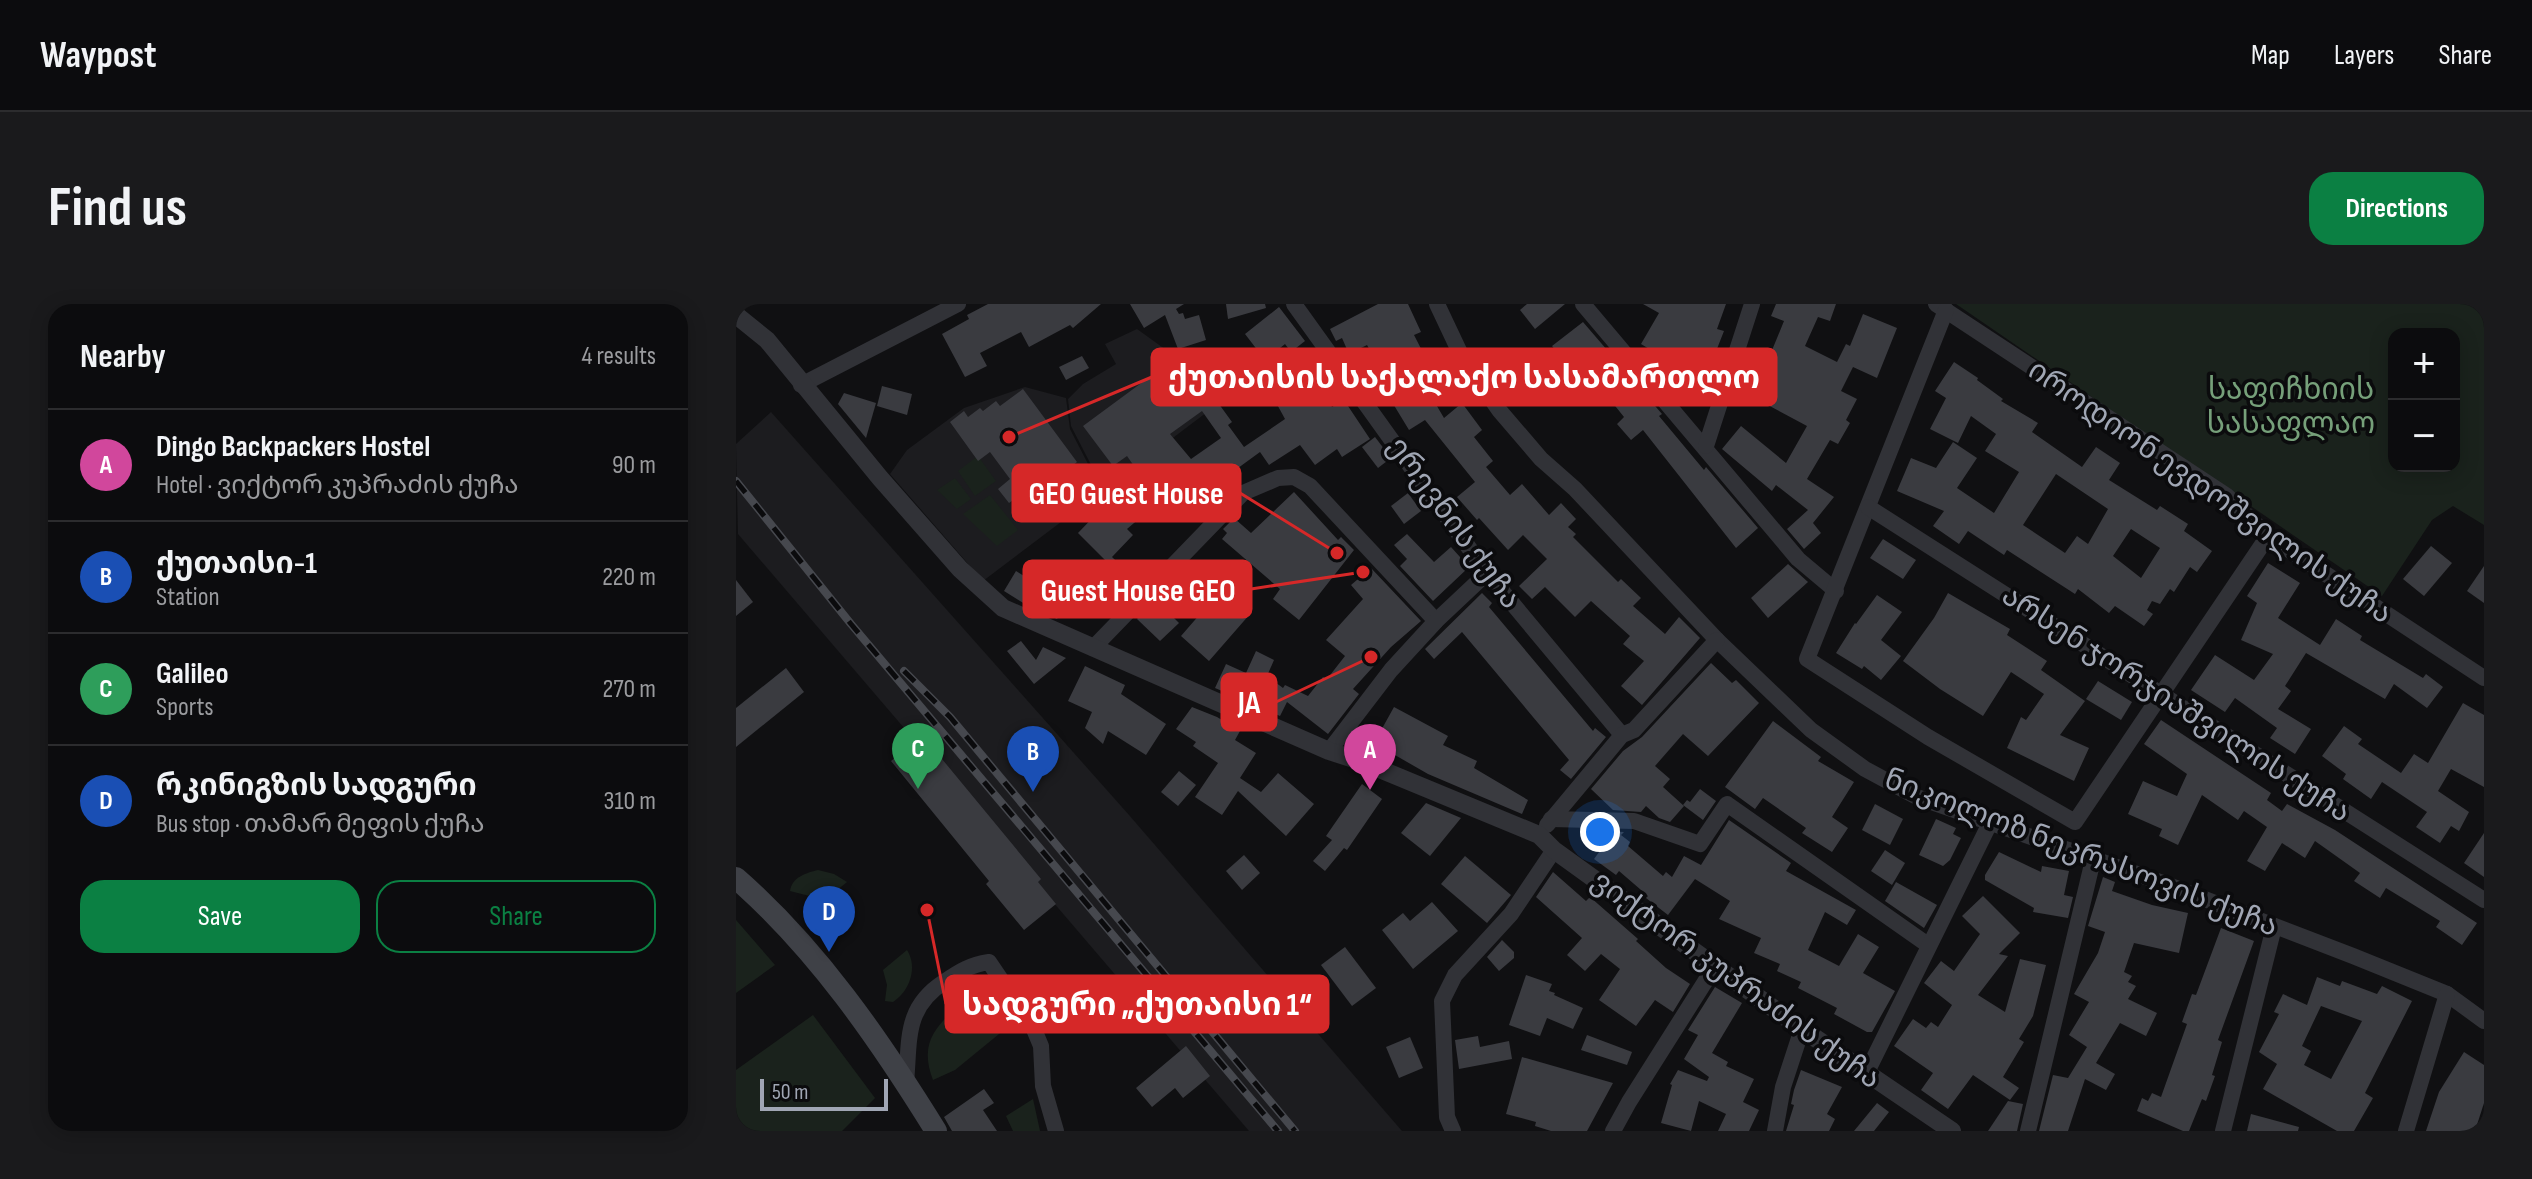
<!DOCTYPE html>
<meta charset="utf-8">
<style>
body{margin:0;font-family:"Sofia Sans Condensed","Noto Sans Georgian",sans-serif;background:#1a1a1c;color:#f1f3f6}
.controls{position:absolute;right:24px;top:24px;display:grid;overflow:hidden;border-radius:16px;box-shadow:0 4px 20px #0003}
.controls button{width:72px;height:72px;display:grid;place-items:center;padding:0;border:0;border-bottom:2px solid #2c2c2e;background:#0c0c0e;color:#f1f3f6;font:40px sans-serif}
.scale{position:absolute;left:24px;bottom:20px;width:128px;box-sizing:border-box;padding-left:8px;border:4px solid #a0a6b4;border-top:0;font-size:22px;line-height:28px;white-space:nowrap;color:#a0a6b4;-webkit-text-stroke:6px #0b0b0d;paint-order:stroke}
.you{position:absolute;left:864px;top:528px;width:28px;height:28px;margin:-20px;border:6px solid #fff;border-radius:50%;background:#1a73e8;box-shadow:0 0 0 12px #1a73e833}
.badge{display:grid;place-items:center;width:52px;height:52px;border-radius:50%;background:#0b8043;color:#fff;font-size:26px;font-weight:700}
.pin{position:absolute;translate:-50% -66px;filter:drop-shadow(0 2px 4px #0008)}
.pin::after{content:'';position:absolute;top:42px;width:28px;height:24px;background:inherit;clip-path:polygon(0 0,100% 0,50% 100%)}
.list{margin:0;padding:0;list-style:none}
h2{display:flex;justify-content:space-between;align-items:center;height:104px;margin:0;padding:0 32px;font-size:34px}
h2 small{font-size:26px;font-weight:400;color:#9a9b9e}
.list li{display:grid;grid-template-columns:52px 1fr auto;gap:24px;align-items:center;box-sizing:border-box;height:112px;padding:0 32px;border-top:2px solid #2c2c2e}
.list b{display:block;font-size:30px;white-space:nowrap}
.list p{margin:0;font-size:26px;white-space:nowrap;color:#9a9b9e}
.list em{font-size:26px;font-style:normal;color:#9a9b9e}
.actions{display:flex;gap:16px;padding:24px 32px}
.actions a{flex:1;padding:18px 0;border:2px solid #0b8043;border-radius:24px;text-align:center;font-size:28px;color:#0b8043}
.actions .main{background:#0b8043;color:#fff}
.map{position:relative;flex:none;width:1748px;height:827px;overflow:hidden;border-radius:24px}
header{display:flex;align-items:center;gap:48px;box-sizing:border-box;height:112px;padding:0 40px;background:#0c0c0e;border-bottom:2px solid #2c2c2e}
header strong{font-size:38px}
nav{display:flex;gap:44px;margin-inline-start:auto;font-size:28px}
.intro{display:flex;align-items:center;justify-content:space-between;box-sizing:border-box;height:192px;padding:0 48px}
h1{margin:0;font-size:56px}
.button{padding:20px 36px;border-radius:24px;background:#0b8043;color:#fff;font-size:28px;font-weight:700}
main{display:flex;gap:48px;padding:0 48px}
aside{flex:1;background:#0c0c0e;border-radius:24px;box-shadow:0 4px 20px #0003}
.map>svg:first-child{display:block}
.built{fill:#1c1c1f}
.green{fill:#1a221c;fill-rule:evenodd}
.building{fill:#3a3b40;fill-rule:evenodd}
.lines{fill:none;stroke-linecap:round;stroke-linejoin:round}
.minor{stroke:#313237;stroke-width:16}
.tertiary{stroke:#313237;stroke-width:18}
.secondary{stroke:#3f4147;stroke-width:22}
.rail-casing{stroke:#46484e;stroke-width:8}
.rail{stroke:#0b0b0d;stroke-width:5;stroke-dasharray:15;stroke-linecap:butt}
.labels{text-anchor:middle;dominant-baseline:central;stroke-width:7;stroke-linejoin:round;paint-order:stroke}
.park-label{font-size:30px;fill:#76a07a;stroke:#0b0b0d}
.street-label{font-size:30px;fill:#a0a6b4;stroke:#0b0b0d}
.leader{fill:none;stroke:#d62828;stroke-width:3}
.callout-dot{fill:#d62828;stroke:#0b0b0d;stroke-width:3}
.callout{fill:#d62828;stroke:#d62828;stroke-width:3}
.callout-label{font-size:32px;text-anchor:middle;font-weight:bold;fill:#fff}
</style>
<header>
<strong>Waypost</strong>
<nav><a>Map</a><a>Layers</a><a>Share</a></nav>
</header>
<div class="intro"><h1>Find us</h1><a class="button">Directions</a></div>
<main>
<aside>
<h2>Nearby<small>4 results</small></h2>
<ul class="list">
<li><span class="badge" style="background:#d1479c">A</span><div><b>Dingo Backpackers Hostel</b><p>Hotel · ვიქტორ კუპრაძის ქუჩა</p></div><em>90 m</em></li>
<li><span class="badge" style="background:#1a4fb4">B</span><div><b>ქუთაისი-1</b><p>Station</p></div><em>220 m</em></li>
<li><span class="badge" style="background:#2e9e5b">C</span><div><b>Galileo</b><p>Sports</p></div><em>270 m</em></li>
<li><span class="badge" style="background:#1a4fb4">D</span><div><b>რკინიგზის სადგური</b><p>Bus stop · თამარ მეფის ქუჩა</p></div><em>310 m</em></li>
</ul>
<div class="actions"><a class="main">Save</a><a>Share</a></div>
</aside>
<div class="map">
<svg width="1748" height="827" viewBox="0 0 1748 827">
<rect width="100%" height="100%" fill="#101012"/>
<g class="built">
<path d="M401 25 433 48 459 46 491 93 368 186 335 122 332 95 347 80 380 60 369 40Z"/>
<path d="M289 83 330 94 334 125 366 187 247 277 154 170 171 146 228 104Z"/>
<path d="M35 108 393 511 666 827H513L2 230 0 140Z"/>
</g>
<g class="green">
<path d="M1220 0H1748V221L1717 202 1696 216 1646 292ZM1658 30H1718V162H1658Z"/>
<path d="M242 152 260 177 239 192 222 167Z"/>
<path d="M219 174 235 195 221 205 201 186Z"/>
<path d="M254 191 282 226 261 242 227 210Z"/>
<path d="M82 566 98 570 111 578 89 596 54 587C56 573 70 569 82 566Z"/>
<path d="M0 616 39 661 0 689Z"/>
<path d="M171 646C182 663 174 687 157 698L149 697 151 681 147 666Z"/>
<path d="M241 686H247L274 721 219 766 197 776C179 730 211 714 241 686Z"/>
<path d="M77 711 139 794 106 827H0V766Z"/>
<path d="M297 795 304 827H277L270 812Z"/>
</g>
<g class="building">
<path d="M252 0H365L337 24 334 21 293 43 285 28 244 49 251 62 229 73 206 30 233 15 231 11Z"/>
<path d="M394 0H448L440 5 443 10 447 9 449 15 463 11 470 36 442 45 429 11 408 24Z"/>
<path d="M490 0H529L530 4 492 15Z"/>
<path d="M642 0H672L685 28 678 31 697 68 685 75 708 114 726 99 746 126 738 133 757 157 750 163 774 191 786 180 813 211 825 199 840 215 832 223 840 230 837 233 882 278 885 275 905 294 897 302 929 330 943 313 964 334 906 401 885 382 908 357 887 340 894 332 855 297 839 313 809 283 796 295 783 282 811 255 787 231 772 246 743 214 741 216 721 193 739 178 689 116 673 126 656 98 661 95 631 41 613 50 606 34 600 37 594 25Z"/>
<path d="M791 0H829L799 25 784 6Z"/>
<path d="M907 0H990L981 25 988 27 977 55 974 53 952 91 925 75 933 57 905 40 923 9Z"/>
<path d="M1040 0H1100L1094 17 1082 13 1069 42 1101 58 1110 40 1114 42 1127 10 1161 24 1141 74 1117 63 1105 87 1121 95 1110 116 1114 119 1102 140 1094 136 1071 175 1098 193 1077 219 1085 229 1068 245 1051 225 1072 206 1040 181 1036 187 986 145 1005 122 1050 159 1071 122 1015 92 1034 57 1032 56 1048 17 1035 12Z"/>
<path d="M543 3 569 37 555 48 549 40 529 56 509 30Z"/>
<path d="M847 18 926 110 923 112 968 166 970 163 1022 224 1000 244 907 126 895 136 881 120 888 113 839 52 830 60 816 42Z"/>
<path d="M446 49 496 118 492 121 508 143 549 115 537 93 578 70 596 103 608 96 634 135 606 153 601 145 579 161 564 141 533 161 524 148 487 175 484 172 443 205 432 190 391 225 397 231 376 253 404 280 372 310 349 288 367 268 363 265 370 257 342 229 368 202 405 172 391 152 377 162 347 122ZM466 107 485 134 455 155 434 130Z"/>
<path d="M346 52 353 64 330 76 323 63Z"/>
<path d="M1218 58 1242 74 1241 76 1267 95 1265 97 1302 119 1296 128 1346 163 1360 143 1384 159 1373 176 1421 206 1424 202 1452 220 1448 227 1476 247 1461 268 1454 263 1438 288 1434 285 1424 300 1416 297 1411 306 1417 310 1408 322 1379 302 1373 309 1342 285 1339 290 1271 246 1268 251 1232 227 1223 240 1197 222 1208 207 1161 187 1175 154 1200 164 1217 138 1241 154 1221 184 1258 209 1283 168 1249 147 1260 130 1235 112 1222 139 1194 125 1210 94 1199 87ZM1320 170 1372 205 1352 240 1341 232 1329 249 1287 221ZM1395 225 1424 244 1405 274 1377 252Z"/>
<path d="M146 82 176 90 171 111 141 102Z"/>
<path d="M287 85 341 158 328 168 333 173 294 201 285 190 273 199 262 185 274 175 254 148 242 157 214 118 228 107 232 113 244 104 247 107 260 97 264 102Z"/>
<path d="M108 89 140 99 130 134 102 100Z"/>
<path d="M639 133 655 154 642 164 626 143Z"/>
<path d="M558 188 602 236 605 233 618 246 563 316 537 295 544 285 486 235 491 229 487 225 498 214 515 229Z"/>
<path d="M672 189 685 207 668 220 655 202Z"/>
<path d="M671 230 698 258 715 243 733 263 697 297 664 262 671 255 658 241Z"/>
<path d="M1147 235 1180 256 1167 275 1134 254Z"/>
<path d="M1695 242 1716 259 1688 292 1667 275Z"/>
<path d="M1532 259 1564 279 1542 314 1584 341 1600 315 1626 332 1624 336 1687 374 1690 370 1707 383 1691 404 1658 380 1649 395 1570 349 1549 382 1555 387 1542 405 1575 425 1559 450 1534 434 1541 424 1499 394 1489 408 1455 386 1479 351 1518 376 1537 350 1505 336 1521 299 1511 292Z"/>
<path d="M1052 260 1072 278 1032 314 1015 294Z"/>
<path d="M1748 262V299L1731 287Z"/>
<path d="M635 264 685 317 655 343 617 385 623 390 592 430 551 398 544 412 479 384 490 360 510 369 520 347 538 356 531 372 547 384 549 381 572 392 587 373 591 375 609 352 590 336 627 295 615 281Z"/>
<path d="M280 267 331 299 321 315 292 302 268 287Z"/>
<path d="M0 276 17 298 0 312Z"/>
<path d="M491 279 509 294 504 301 514 310 473 357 445 332Z"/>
<path d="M746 289 756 299 753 303 857 427 859 424 870 433 835 475 824 466 833 456 726 328 698 355 689 345Z"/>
<path d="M1212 289 1274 325 1271 331 1311 357 1305 366 1349 397 1324 431 1353 444 1338 477 1271 444 1285 413 1290 416 1308 390 1275 368 1247 412 1204 385 1167 357 1198 314Z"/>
<path d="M1141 291 1166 308 1145 336 1165 352 1145 376 1128 362 1126 365 1100 349 1119 319 1120 320Z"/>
<path d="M419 295 443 319 424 337 401 315Z"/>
<path d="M285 337 300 356 307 343 330 354 298 380 271 347Z"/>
<path d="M975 359 996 379 1000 376 1023 399 972 452 947 430 919 462 934 475 927 483 948 502 934 518 923 514 910 502 905 508 877 506 855 485 887 447 906 433Z"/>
<path d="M349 362 389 381 385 390 430 420 410 451 372 427 367 440 349 424 356 408 332 397Z"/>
<path d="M50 364 68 388 0 443V404Z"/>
<path d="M1362 377 1396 398 1385 416 1350 395Z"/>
<path d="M1727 399 1748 411V483L1715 465 1702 487 1733 508 1723 527 1715 522 1704 539 1680 523 1691 508 1646 478 1635 495 1607 475 1610 470 1586 452 1608 422 1626 435 1622 440 1665 469 1678 450 1692 459Z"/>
<path d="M456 403 481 413 504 427 499 436 520 449 504 474 525 488 542 469 578 500 550 532 502 487 486 511 459 493 482 459 457 442 460 438 440 425Z"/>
<path d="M658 403 712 432 707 441 741 457 738 464 792 496 786 510 692 470 638 439Z"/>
<path d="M1425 416 1535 489 1531 496 1546 507 1551 500 1599 526 1741 619 1726 641 1700 623 1704 617 1650 584 1644 594 1618 577 1624 569 1579 537 1569 554 1546 539 1529 567 1511 557 1531 523 1508 507 1502 516 1466 491 1442 541 1423 532 1426 525 1392 510 1407 477 1441 492 1451 470 1408 440Z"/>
<path d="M1037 417 1085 453 1082 457 1118 478 1096 513 1112 524 1096 548 1066 529 1070 524 1027 494 1019 505 989 483Z"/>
<path d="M182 435 202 459 206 455 305 575 302 578 320 600 288 626 250 580 253 577 155 457Z"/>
<path d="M443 467 460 481 442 502 425 488Z"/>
<path d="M626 480 646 495 611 546 608 544 589 567 577 557 596 536 590 532Z"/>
<path d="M964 485 980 497 967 516 947 501 951 496 954 498Z"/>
<path d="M690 499 725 514 694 552 665 529Z"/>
<path d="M1139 500 1167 515 1154 541 1126 526Z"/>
<path d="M1200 515 1220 524 1217 530 1225 534 1214 556 1207 562 1183 551Z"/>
<path d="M993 516 1055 559 1050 567 1120 606 1111 621 1089 608 1072 646 1103 662 1122 630 1143 643 1127 669 1159 687 1136 728H1131L1098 710 1101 704 1062 684 1065 678 1041 667 1044 660 1018 649 1025 634 983 615 994 597 959 575 932 611 910 594 912 592 883 567 880 571 858 555 866 544 860 540 870 527 888 528 885 531 894 538 892 542 927 572 930 568 936 573 948 552 965 561Z"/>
<path d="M1748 529V573L1728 559Z"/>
<path d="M1149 546 1169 559 1156 581 1135 567Z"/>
<path d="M1263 548 1305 568 1306 562 1333 567 1328 591 1337 593 1332 614 1297 608 1298 604 1249 576V571Z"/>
<path d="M508 551 524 569 506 586 490 567Z"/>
<path d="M729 552 775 591 751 619 705 580Z"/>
<path d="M817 568 850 597 854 593 902 635 900 637 930 664 954 680 937 708 919 696 900 722 863 696 884 665 865 650 849 667 831 651 846 634 800 593Z"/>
<path d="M1367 573 1379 578 1376 587 1416 601 1452 609 1443 649 1398 639 1388 668 1396 672 1392 678 1400 682 1392 695 1421 709 1410 732 1384 719 1360 759 1379 770 1370 786 1349 775 1332 827H1303L1317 771 1332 774 1351 743 1333 731 1353 698 1338 690 1362 649 1369 628 1352 622Z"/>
<path d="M1160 578 1201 601 1188 624 1149 597Z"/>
<path d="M1247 592 1284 629 1263 650 1272 652 1242 691 1269 708 1284 655 1310 661 1297 712 1283 735 1288 738 1267 773 1283 784 1274 796 1237 771 1212 805 1185 786 1197 769 1158 742 1177 715 1190 724 1195 718 1202 723 1216 701 1188 679 1205 657 1218 667 1244 630 1226 612Z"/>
<path d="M696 598 722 627 677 665 646 626 667 609 674 617Z"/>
<path d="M1485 624 1518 637 1482 736 1486 738 1476 771 1479 772 1470 797 1466 795 1453 827H1447L1401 807 1406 794 1412 797 1416 789 1425 793 1451 720 1446 718 1456 690 1460 691Z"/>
<path d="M766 636 778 648V654L763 667 751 653Z"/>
<path d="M609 643 640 684 616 702 585 661Z"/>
<path d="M790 671 816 680 813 687 819 689 818 691 847 704 837 725 811 714 804 732 773 721Z"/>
<path d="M1581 673 1604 682 1606 677 1641 690 1646 682 1676 697 1629 789 1637 794 1618 827H1601L1527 785 1541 760 1523 748 1543 710 1538 708 1547 690 1571 701ZM1585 702 1626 717 1595 775 1568 761 1575 747 1566 742Z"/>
<path d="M979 683 1006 699 976 749 992 758 990 762 1018 775 1007 798 1023 806 1013 827H982L990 810 963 797 955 827 925 819 936 781 934 780 942 766 971 777 973 773 948 755 962 731 952 726Z"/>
<path d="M851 731 896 748 891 761 845 746Z"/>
<path d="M742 732 744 743 773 737 776 755 723 765 719 736Z"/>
<path d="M674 733 687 764 663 774 650 743Z"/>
<path d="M450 742 474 772 447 794 439 784 416 803 400 784Z"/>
<path d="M1728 748 1748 761V799L1739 827H1690L1703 788Z"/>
<path d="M786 753 877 779 851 827H815L799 822 800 818 770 810Z"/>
<path d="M1065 766 1106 783 1091 810 1099 815 1093 827H1050L1058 801 1055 800 1058 786Z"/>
<path d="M248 785 258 799 247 806 261 827H216L208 813Z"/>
<path d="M1272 797 1287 800 1281 827H1252Z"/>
<path d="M1141 799 1153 808 1138 827H1118Z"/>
<path d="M1515 810 1563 823 1562 827H1511Z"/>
</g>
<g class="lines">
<g class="minor">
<path d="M558 0 751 269 886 431"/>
<path d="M701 0 726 53 763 106 805 155 839 185 981 336 1075 426 1129 465 1181 493 1427 579 1617 652 1711 690 1748 717"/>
<path d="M847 0 1062 255 1100 287"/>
<path d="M1200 0 1491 192 1532 232 1748 374"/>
<path d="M1210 6 1071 355 1192 433 1339 518 1532 232"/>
<path d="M65 81 222 0"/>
<path d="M970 142 1016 0"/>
<path d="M1132 203 1748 596"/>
<path d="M357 344 507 189 542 174 558 173 574 182 700 317"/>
<path d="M593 447 655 366 700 317 751 269"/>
<path d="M815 515 898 517 964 540 991 500 1192 641"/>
<path d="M811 521 886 431 898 426 981 336"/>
<path d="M1130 770 1255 517"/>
<path d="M170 779C174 736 168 704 208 678 224 667 234 661 253 658L297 723 305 742 307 782 320 827"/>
<path d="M717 827 711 813 706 697 719 671 775 610 818 546"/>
<path d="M877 827 893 798 979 662"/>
<path d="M1039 827 1047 783 1066 725"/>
<path d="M1292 827 1357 556"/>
<path d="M1487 827 1538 623"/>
<path d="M1670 827 1711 690"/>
</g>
<path class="tertiary" d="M0 11 31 36 144 174 224 265 267 304 593 447 624 457 803 531 818 546 1066 725 1216 827"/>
<path class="secondary" d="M0 574C81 645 143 735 200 827"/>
<defs>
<g id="rail">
<path d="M0 177 115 320 542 827"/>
<path d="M168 367 214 413 559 827"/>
</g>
</defs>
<use href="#rail" class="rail-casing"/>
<use href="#rail" class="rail"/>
</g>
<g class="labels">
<g class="park-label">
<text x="1555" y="86">საფიჩხიის<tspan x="1555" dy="34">სასაფლაო</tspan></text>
</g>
<g class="street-label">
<text transform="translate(1474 188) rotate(35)">იროდიონ ევდოშვილის ქუჩა</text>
<text transform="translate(718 219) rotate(54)">ერევნის ქუჩა</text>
<text transform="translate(1440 400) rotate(33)">არსენ ჯორჯიაშვილის ქუჩა</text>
<text transform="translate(1345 549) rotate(21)">ნიკოლოზ ნეკრასოვის ქუჩა</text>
<text transform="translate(1000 676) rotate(36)">ვიქტორ კუპრაძის ქუჩა</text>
</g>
</g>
<path class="leader" d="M273 133L416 73M601 249L504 189M627 268L515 285M635 353L540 398M191 606L210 700"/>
<g class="callout-dot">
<circle cx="273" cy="133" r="8"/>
<circle cx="601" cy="249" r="8"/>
<circle cx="627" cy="268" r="8"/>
<circle cx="635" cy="353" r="8"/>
<circle cx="191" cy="606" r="8"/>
</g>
<g class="callout">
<rect x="416" y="45" width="624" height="56" rx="8"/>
<rect x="277" y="161" width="227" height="56" rx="8"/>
<rect x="288" y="257" width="227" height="56" rx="8"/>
<rect x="486" y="370" width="54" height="56" rx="8"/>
<rect x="210" y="672" width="382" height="56" rx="8"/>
</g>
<g class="callout-label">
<text x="728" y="84">ქუთაისის საქალაქო სასამართლო</text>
<text x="390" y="200">GEO Guest House</text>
<text x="402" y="297">Guest House GEO</text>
<text x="513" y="409">JA</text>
<text x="401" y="711">სადგური „ქუთაისი 1“</text>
</g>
</svg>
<div class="controls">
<button>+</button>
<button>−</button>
</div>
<div class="scale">50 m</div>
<div class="you"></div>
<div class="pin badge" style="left:634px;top:486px;background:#d1479c">A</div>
<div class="pin badge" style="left:297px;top:488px;background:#1a4fb4">B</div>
<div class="pin badge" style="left:182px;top:485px;background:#2e9e5b">C</div>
<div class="pin badge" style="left:93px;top:648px;background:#1a4fb4">D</div>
</div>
</main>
